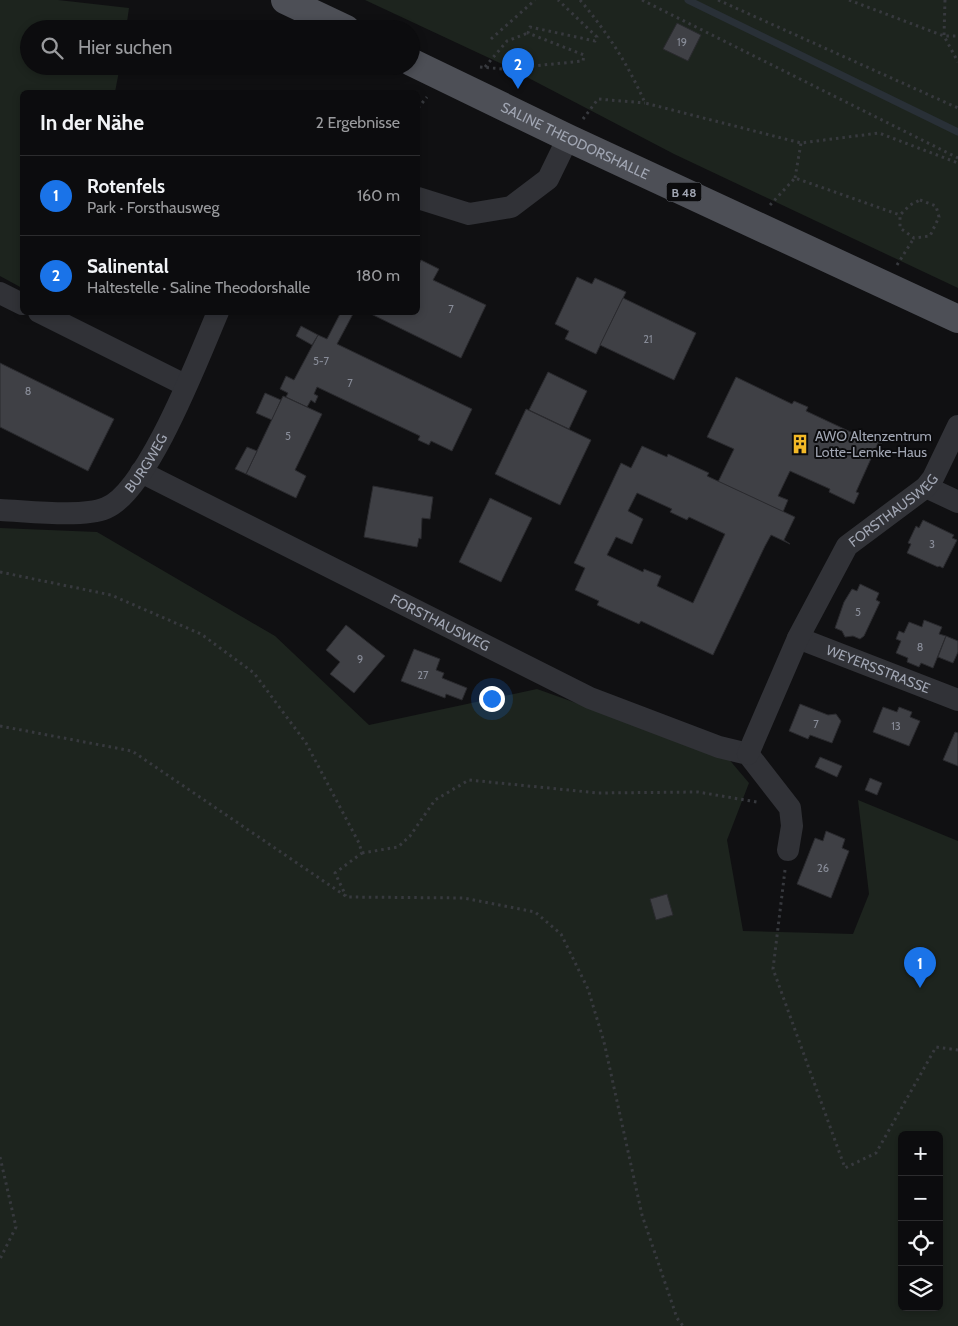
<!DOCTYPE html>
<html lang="de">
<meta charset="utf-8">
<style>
body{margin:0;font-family:Cabin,sans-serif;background:#1a1a1c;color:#f1f3f6}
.controls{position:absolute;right:15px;bottom:15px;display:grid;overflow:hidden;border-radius:8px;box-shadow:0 2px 8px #0003}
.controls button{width:45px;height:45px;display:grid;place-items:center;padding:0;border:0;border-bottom:1px solid #2c2c2e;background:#0c0c0e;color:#f1f3f6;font:25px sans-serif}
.you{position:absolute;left:491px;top:698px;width:18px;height:18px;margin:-12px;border:4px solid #fff;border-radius:50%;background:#1a73e8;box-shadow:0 0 0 8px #1a73e833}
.badge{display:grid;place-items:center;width:32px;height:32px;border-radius:50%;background:#1a73e8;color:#fff;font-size:16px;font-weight:700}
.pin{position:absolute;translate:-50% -41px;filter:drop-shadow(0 1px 2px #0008)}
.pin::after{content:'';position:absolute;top:26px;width:18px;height:15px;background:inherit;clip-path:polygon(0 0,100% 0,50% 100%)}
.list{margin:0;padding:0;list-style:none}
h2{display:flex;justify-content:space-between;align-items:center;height:65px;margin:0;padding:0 20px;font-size:21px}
h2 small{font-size:16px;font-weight:400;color:#9a9b9e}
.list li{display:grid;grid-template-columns:32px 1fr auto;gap:15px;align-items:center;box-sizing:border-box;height:80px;padding:0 20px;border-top:1px solid #2c2c2e}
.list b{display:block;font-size:19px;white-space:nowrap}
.list p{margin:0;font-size:16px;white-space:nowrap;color:#9a9b9e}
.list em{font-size:16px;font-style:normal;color:#9a9b9e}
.icon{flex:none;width:28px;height:28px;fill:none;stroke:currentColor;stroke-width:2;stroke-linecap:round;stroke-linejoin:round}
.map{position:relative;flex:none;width:958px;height:1326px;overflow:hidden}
.search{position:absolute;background:#0c0c0e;box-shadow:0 2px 8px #0003;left:20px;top:20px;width:400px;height:55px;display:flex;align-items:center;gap:12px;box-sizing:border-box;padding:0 18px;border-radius:28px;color:#9a9b9e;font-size:19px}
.panel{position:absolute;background:#0c0c0e;box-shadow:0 2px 8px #0003;left:20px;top:90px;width:400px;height:225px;border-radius:8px}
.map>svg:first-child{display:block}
.green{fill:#1d241e;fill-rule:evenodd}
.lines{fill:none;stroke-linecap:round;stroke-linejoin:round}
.stream{stroke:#293037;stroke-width:7}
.building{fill:#3f4045;stroke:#2a2a2e;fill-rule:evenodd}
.path{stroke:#37393e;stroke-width:3;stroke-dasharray:2.5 4;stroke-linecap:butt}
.minor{stroke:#313237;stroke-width:22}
.major{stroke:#4d4f56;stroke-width:28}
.labels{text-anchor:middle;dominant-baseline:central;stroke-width:4;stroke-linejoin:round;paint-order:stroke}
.number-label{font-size:11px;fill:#888c98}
.shield{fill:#0b0b0d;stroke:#747881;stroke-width:1}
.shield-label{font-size:12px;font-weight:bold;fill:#a1a6b3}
.street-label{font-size:14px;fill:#a1a6b3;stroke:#0b0b0d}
.poi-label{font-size:14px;fill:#a1a6b3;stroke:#0b0b0d;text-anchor:start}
</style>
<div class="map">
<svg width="958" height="1326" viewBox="0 0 958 1326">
<rect width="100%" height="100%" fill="#101012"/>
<g class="green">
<path d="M0 0H58L129 8 126 29H29V66H120L115 92H22V288L0 276Z"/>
<path d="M365 0H958V288L674 154 502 64Z"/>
<path d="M0 528 97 532 275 636 369 725 537 689 727 757 749 783 727 840 743 931 853 934 869 894 858 800 958 841V1326H0ZM902 1135H939V1307H902Z"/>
</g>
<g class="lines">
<path class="stream" d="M688 0 958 132"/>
</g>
<g class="building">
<path d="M677 23 701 35 688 61 663 49Z"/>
<path d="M421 260 439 269 433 280 486 305 461 358 367 312H418V267Z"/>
<path d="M577 277 592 284 595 278 626 292 596 354 565 339 569 331 555 324Z"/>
<path d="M623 298 696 333 674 380 600 345Z"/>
<path d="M341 312H354L337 344 472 409 452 451 431 441 429 445 418 440 420 436 317 387 314 394 318 396 315 403 311 400 307 407 286 397 288 393 280 389 286 376 294 380 318 335 327 339Z"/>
<path d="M301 326 318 335 312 345 296 336Z"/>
<path d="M0 363 114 419 88 471 0 427Z"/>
<path d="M548 372 587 391 569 429 529 410Z"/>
<path d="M736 377 792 404 794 401 808 407 806 411 855 434 857 431 882 443H878L856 492 859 493 854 504 829 492 830 489 790 471 778 496 788 500 783 512 718 482 734 449 707 437Z"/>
<path d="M265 393 281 400 272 420 256 413Z"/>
<path d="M283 396 322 414 295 470 306 476 296 498 246 474Z"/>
<path d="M526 409 591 440 560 505 495 474Z"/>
<path d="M642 446 667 457 668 454 709 473 707 476 795 517 784 540 790 544 771 535 765 546 713 655 641 621 639 624 597 605 599 601 575 590 585 568 574 563 621 463 631 468ZM637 493 672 509 670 512 687 520 689 517 725 534 693 603 657 586 661 576 644 569 643 572 607 555 616 537 632 544 643 519 628 511Z"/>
<path d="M247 447 257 451 246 474 235 469Z"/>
<path d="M373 486 433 497 430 519 422 518 421 539 419 538 417 547 364 537Z"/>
<path d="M490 498 532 518 501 582 459 562Z"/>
<path d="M923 520 954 535 952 538 957 540 943 568 939 566 938 567 907 553 911 544 908 543 916 526 919 528Z"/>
<path d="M860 584 879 593 876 600 880 602 864 636 860 639 853 636 845 637 842 631 835 628 844 602 852 589 857 591Z"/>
<path d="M924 620 942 627 939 634 946 636 933 668 921 663 919 667 907 662 908 658 896 653 901 641 896 639 899 631 904 633 909 622 922 627Z"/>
<path d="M346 625 385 656 354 693 330 674 340 662 326 650Z"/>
<path d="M946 636 958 641V652L953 663 938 657Z"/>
<path d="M414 649 440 659 436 670 444 673 442 678 467 688 462 700 446 694 445 698 401 681Z"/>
<path d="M800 704 828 715 836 714 841 721 832 743 810 735 808 739 789 731Z"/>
<path d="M883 707 897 712 899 707 912 712 910 717 920 721 909 746 873 732Z"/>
<path d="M955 732 958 733V766L943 760Z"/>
<path d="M820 757 842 766 837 777 815 767Z"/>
<path d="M870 778 882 783 877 795 865 790Z"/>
<path d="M826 831 845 839 842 848 849 851 831 898 797 884 815 838 823 841Z"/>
<path d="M667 894 673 915 656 920 650 899Z"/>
</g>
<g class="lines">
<g class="path">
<path d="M580 0C607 32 628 64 645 103L801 143 879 133 958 163"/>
<path d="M642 0 958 158"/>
<path d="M718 0 958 108"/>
<path d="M849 0 944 36H958"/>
<path d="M945 0 944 36 958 62"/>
<path d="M491 39 535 0"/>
<path d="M480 67 503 69 583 61 584 55 528 33 530 27 595 41 597 37 558 0"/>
<path d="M485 67 507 41 528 33"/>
<path d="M418 108 427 97"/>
<path d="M583 119 598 99 645 103"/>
<path d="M795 178 801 143"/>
<path d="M920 200 936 206 939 217 930 236 914 238 900 228V215L910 205Z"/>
<path d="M770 205 795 178 900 215"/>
<path d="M897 265 914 238"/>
<path d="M0 572 111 595 201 634 254 673 306 743 359 843 362 853 335 873 346 896"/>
<path d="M0 726 132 751 347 897 464 898 535 912 561 934 588 989 604 1042 642 1215 677 1318 683 1326"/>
<path d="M362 853 398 847 410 836 435 800 469 780 598 793 698 792 757 802"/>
<path d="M785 870 773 969 845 1168 876 1153 936 1047 958 1050"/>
<path d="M0 1157 16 1227 0 1259"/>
</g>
<g class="minor">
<path d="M418 198 469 214 511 207 548 179 568 138"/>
<path d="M0 293 22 304"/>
<path d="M39 312 185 385"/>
<path id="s1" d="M141 472 590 698 719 747 748 754 790 808 792 826 788 850"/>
<path d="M926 487 958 502"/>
<path id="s2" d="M0 510C27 511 82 518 106 508 148 491 199 356 218 312"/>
<path id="s3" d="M798 638 958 700"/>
<path id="s4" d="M748 754 798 638 847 546 926 487 933 478 958 426"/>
</g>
<g class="major">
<path d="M285 0 346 29"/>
<path id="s5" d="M411 62 568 138 958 319"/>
</g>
</g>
<defs>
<symbol id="building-bare" viewBox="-9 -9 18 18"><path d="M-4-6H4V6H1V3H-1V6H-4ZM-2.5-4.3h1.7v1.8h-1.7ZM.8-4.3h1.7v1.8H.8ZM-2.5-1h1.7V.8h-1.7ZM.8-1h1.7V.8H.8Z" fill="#f3b927" stroke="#0b0b0d" stroke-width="2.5" paint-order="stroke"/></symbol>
</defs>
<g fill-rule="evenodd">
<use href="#building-bare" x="786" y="430" width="28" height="28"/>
</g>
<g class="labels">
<g class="number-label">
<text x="682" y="42">19</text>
<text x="451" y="309">7</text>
<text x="648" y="339">21</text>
<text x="321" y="361">5-7</text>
<text x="350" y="383">7</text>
<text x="28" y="391">8</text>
<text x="288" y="436">5</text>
<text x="932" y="544">3</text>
<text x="858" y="612">5</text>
<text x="920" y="647">8</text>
<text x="360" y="659">9</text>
<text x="423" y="675">27</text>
<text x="816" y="724">7</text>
<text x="896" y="726">13</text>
<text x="823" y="868">26</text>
</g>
<rect class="shield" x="666.5" y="182.5" width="35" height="19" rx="4"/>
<g class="shield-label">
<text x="684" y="192">B 48</text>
</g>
<g class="street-label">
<text stroke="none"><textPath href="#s5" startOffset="182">SALINE THEODORSHALLE</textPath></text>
<text stroke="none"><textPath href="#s2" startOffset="168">BURGWEG</textPath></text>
<text stroke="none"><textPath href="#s4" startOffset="289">FORSTHAUSWEG</textPath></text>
<text stroke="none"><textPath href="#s1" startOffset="335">FORSTHAUSWEG</textPath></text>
<text stroke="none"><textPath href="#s3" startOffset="86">WEYERSSTRASSE</textPath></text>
</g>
<g class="poi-label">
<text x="815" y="436">AWO Altenzentrum<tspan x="815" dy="16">Lotte-Lemke-Haus</tspan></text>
</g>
</g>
</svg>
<div class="controls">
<button>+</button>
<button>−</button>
<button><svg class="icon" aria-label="locate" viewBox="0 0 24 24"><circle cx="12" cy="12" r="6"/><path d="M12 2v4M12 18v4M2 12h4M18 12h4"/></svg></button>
<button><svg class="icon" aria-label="layers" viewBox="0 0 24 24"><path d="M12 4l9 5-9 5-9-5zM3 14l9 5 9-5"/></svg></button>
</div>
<div class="you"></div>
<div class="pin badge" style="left:920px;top:988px">1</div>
<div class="pin badge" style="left:518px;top:89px">2</div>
<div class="search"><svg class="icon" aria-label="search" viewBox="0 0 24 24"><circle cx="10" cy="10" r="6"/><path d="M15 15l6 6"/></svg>Hier suchen</div>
<section class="panel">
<h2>In der Nähe<small>2 Ergebnisse</small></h2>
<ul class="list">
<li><span class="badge">1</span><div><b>Rotenfels</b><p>Park · Forsthausweg</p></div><em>160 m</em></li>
<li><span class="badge">2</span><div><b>Salinental</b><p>Haltestelle · Saline Theodorshalle</p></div><em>180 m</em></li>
</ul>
</section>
</div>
